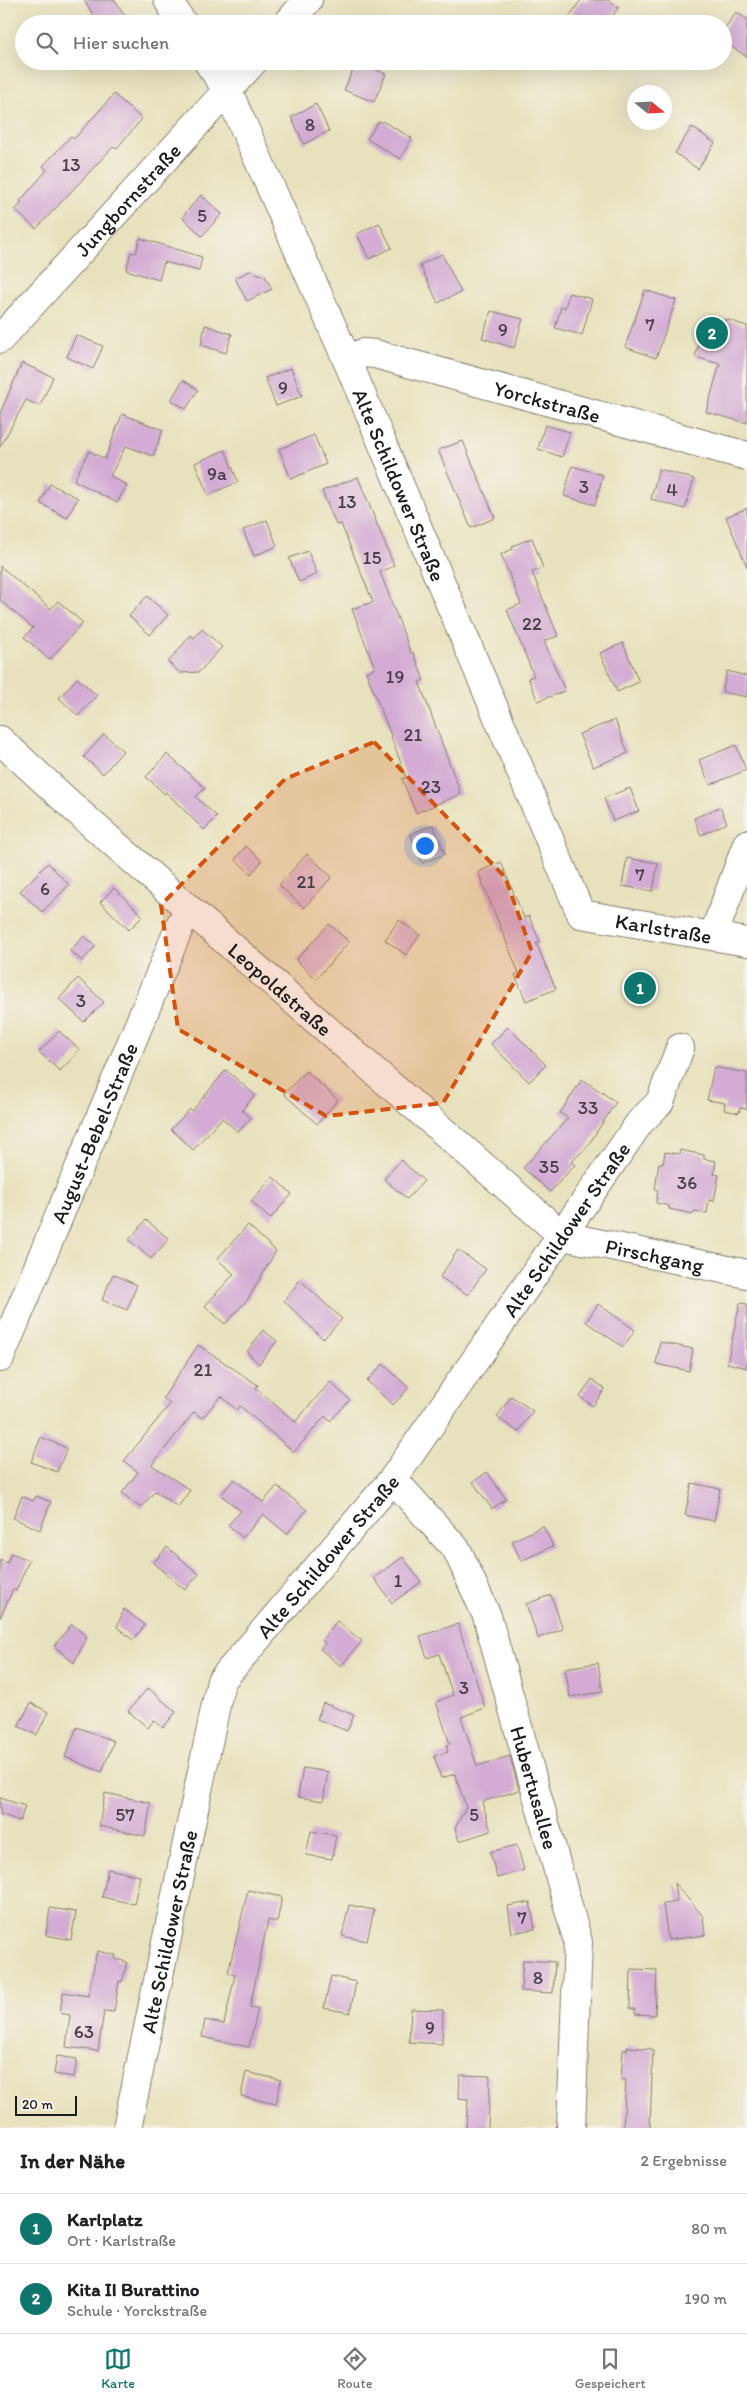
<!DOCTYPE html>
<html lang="de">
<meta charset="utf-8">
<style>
body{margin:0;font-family:Itim,sans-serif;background:#f6f6f6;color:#202124}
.compass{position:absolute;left:627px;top:85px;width:45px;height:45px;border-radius:50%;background:#fff;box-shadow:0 5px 20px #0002;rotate:108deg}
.scale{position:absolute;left:15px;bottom:12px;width:62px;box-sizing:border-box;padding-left:5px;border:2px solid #1c1c1c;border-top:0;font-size:14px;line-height:18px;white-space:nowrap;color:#1c1c1c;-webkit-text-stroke:4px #f7f3e8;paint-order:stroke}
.you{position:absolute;left:424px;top:845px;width:18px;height:18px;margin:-12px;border:4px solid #fff;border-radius:50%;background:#1a73e8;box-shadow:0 0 0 8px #1a73e833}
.badge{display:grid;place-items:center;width:32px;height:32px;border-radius:50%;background:#0f766e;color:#fff;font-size:16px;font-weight:700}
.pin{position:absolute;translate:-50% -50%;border:2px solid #fff;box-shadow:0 1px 5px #0006}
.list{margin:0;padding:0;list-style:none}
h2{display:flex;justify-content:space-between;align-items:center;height:65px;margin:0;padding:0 20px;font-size:21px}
h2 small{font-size:16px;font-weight:400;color:#757577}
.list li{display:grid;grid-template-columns:32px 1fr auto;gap:15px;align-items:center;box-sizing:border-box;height:70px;padding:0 20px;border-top:1px solid #e0e0e0}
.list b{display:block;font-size:19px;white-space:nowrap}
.list p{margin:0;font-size:16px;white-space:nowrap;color:#757577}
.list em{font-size:16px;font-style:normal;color:#757577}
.icon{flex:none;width:28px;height:28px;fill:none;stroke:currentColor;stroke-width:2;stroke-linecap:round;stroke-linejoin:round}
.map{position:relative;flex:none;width:747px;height:2128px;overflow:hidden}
.search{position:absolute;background:#fff;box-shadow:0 5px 20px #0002;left:15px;right:15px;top:15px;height:55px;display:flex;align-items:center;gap:12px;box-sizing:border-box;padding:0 18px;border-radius:28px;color:#757577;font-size:19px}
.sheet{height:205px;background:#fff}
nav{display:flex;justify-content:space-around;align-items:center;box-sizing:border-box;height:70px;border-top:1px solid #e0e0e0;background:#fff;font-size:14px;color:#757577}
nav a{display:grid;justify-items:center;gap:2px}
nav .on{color:#0f766e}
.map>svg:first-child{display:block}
.building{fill:#d3abd4}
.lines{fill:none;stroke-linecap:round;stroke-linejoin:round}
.minor-casing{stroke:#827e6c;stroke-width:30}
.minor{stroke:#fff;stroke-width:28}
.marked{fill:#d4530e;fill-opacity:0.2;stroke:#d4530e;stroke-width:4;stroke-dasharray:10 6;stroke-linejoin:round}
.labels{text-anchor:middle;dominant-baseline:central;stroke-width:4.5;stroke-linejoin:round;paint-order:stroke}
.number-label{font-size:19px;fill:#4a404a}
.street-label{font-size:21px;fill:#1c1c1c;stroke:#f7f3e8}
</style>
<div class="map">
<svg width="747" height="2128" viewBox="0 0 747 2128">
<rect width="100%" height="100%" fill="#f7f3e8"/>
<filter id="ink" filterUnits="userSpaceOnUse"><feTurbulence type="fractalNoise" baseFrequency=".02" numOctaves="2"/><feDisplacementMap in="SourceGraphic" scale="10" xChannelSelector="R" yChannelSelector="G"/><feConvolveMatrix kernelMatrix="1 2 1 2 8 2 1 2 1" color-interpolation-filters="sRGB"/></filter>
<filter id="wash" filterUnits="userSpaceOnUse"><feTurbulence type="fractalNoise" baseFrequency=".0096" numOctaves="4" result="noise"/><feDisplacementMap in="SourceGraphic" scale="20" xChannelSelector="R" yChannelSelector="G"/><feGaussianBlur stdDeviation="1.12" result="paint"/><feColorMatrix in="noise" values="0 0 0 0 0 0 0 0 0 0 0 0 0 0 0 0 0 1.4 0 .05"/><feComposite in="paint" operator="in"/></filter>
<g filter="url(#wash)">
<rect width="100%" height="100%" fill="#e8e1bd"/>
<g id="blocks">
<g class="building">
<path d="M84 0H115L130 24H99Z"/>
<path d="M581 0H608L619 7 607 24H579L569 17Z"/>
<path d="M736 12 747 19V57L723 41V31Z"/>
<path d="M357 61 386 74 374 102 344 90Z"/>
<path d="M114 94 142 119 116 149 113 147 36 229 15 210 22 203 20 201 47 170 43 166 71 136 74 139Z"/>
<path d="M316 104 329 131 304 144 291 117Z"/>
<path d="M378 122H384L412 138 400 159 367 139Z"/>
<path d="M692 127 715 143 698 169 675 153Z"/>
<path d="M201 195 222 214 202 236 182 217Z"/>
<path d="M379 223 392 248 369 259 357 234Z"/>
<path d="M140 238 202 257 199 271 164 262 159 280 126 270 131 252 136 253Z"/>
<path d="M442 254 461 292 438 303 420 265Z"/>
<path d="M250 271 265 276 272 289 247 301 235 278Z"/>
<path d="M645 290 676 300 656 358 625 347Z"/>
<path d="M569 293 592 299 582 335 555 328 561 307 565 308Z"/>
<path d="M491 311 523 319 514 348 482 338Z"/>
<path d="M706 319 724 324 725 319 747 326V423L706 412 720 364 695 357Z"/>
<path d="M205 325 232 334 226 353 201 345Z"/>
<path d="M76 335 103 346 93 369 67 357Z"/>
<path d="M22 363 53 377 40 406 26 400 0 447V413Z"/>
<path d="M291 368 302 396 276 406 265 378Z"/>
<path d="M183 380 198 390 186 409 171 400Z"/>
<path d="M122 414 163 430 153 456 126 446 110 476 127 485 117 503 74 480 89 451 105 459Z"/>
<path d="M545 425 570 432 562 457 538 449Z"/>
<path d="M314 435 326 464 291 479 279 449Z"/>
<path d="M463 441 495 518 471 528 438 450Z"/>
<path d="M225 450 238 482 208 495 195 463Z"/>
<path d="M572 466 603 475 595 505 564 496Z"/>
<path d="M659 469 694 479 685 509 651 499Z"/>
<path d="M358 477 394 566 380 572 411 653 413 652 424 680 419 682 461 794 416 813 402 779 406 777 387 725 366 672 375 668 352 609 373 602 341 524 336 525 322 491Z"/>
<path d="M50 484 78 498 67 518 40 503Z"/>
<path d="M747 508V567L726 517Z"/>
<path d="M267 520 277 546 254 556 243 530Z"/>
<path d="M532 538 543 568 532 572 558 636 544 641 565 691 538 701 528 678 534 676 507 610 521 604 501 554 513 549 512 546Z"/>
<path d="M308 551 317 574 299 582 289 558Z"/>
<path d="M0 566 51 609 58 601 83 623 49 660 24 637 33 628 0 600Z"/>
<path d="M147 596 168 615 150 635 129 616Z"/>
<path d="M202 629 222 647 199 672 180 673 168 662 191 635 194 638Z"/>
<path d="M623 643 639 682 617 692 600 653Z"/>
<path d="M727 671 747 676V697L722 692Z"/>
<path d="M77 678 97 695 78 716 59 698Z"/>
<path d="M615 720 628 753 593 767 579 734Z"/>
<path d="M104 734 123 751 103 774 84 757Z"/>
<path d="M736 745 746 770 710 785 699 760Z"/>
<path d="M167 754 205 788 196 797 217 817 204 830 166 792 165 794 146 777Z"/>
<path d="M630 788 639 811 613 821 604 798Z"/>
<path d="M720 807 727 823 701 835 694 818Z"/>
<path d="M433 825 445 854 422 863 410 834Z"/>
<path d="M246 846 262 861 251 874 235 859Z"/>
<path d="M307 854 332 877 304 908 279 885Z"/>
<path d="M627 858 658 863 653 891 622 886Z"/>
<path d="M501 862 524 918 529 916 540 942 536 943 556 989 526 1001 515 975 519 973 478 872Z"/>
<path d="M48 863 69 885 42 912 20 891Z"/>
<path d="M114 888 143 916 129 930 100 902Z"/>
<path d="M399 920 420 935 406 955 385 940Z"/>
<path d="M329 924 349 942 316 979 296 960Z"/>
<path d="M84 936 96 946 82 961 70 951Z"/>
<path d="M78 978 104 1002 84 1022 59 999Z"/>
<path d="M508 1027 546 1065 529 1082 491 1044Z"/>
<path d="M59 1031 80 1050 60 1071 39 1052Z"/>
<path d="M714 1067 747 1073V1109L740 1108 739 1113 724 1110 725 1103 707 1100Z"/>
<path d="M226 1070 255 1095 242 1110 251 1118 238 1132 222 1118 193 1150 171 1129 190 1109 192 1111Z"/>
<path d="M306 1071 338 1100 317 1124 284 1094Z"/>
<path d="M582 1079 616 1102 587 1147 571 1162 575 1165 550 1192 523 1168 568 1118 560 1113Z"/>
<path d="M680 1150 704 1155V1159L716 1161 714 1174 719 1175 714 1201 709 1200 707 1213 694 1211V1214L669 1209V1206L656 1203 658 1190 655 1189 659 1163 663 1164 665 1152 679 1154Z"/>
<path d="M401 1160 424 1181 407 1199 384 1179Z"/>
<path d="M273 1177 292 1194 270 1219 251 1201Z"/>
<path d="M146 1220 169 1239 151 1259 129 1240Z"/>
<path d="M248 1225 276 1251 248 1299 225 1324 205 1306 234 1274 217 1259Z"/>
<path d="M458 1250 486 1269 468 1295 440 1277Z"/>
<path d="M113 1274 137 1285 127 1310 102 1300Z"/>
<path d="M300 1280 342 1319 323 1339 284 1301Z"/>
<path d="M740 1303 747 1304V1368L727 1363Z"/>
<path d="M598 1304 635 1330 623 1347 586 1322Z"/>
<path d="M263 1330 277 1341 259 1364 247 1352Z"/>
<path d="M660 1342 693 1349 689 1371 656 1364Z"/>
<path d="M198 1345 258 1385 256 1388 295 1422 330 1382 350 1400 330 1421 325 1416 294 1452 240 1406 237 1410 221 1396 202 1418 194 1412 152 1465 190 1490 178 1507 155 1491 141 1508 122 1493 138 1472 124 1461 170 1404 163 1398Z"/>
<path d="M383 1364 409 1388 393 1405 367 1381Z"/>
<path d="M592 1379 605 1389 593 1406 580 1397Z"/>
<path d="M511 1396 533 1411 518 1432 497 1417Z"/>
<path d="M41 1437 67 1448 57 1472 31 1462Z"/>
<path d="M487 1472 506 1499 492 1509 473 1482Z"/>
<path d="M234 1479 263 1502 277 1486 307 1510 287 1534 263 1514 243 1538 228 1525 241 1511 221 1495Z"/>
<path d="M692 1483 720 1489 714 1521 685 1515Z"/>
<path d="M22 1496 33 1501 36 1496 51 1502 40 1530 13 1518Z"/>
<path d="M543 1526 553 1546 521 1561 512 1541Z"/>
<path d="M167 1547 199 1574 185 1590 153 1563Z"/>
<path d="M11 1553 29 1560 16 1591 13 1589 0 1618V1560L7 1563Z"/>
<path d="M403 1557 421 1582 392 1603 374 1578Z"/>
<path d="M551 1595 563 1629 538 1638 526 1604Z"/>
<path d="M124 1609 145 1625 133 1640 117 1627Z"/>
<path d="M337 1621 362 1641 341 1666 320 1649 325 1643 322 1640Z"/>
<path d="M72 1624 87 1637 74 1663 54 1646Z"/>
<path d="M458 1624 485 1708 461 1717 477 1766 510 1756 519 1790 482 1802 491 1831 459 1841 455 1828 466 1807 455 1774 441 1778 434 1756 448 1752 446 1745 450 1744 436 1702 453 1695 439 1654 427 1658 420 1636Z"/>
<path d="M598 1663 603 1692 570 1697 565 1668Z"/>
<path d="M148 1688 176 1712 163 1728 154 1720 148 1728 128 1711Z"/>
<path d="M31 1703 48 1712 37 1735 18 1726Z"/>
<path d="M323 1703 354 1715 347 1731 317 1719Z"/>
<path d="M77 1727 114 1741 102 1772 65 1757Z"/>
<path d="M303 1768 328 1772 323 1801 298 1797Z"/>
<path d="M105 1793 151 1803 145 1836 99 1826Z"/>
<path d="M0 1798 25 1806 20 1821 0 1814Z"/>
<path d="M311 1831 336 1835 332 1859 306 1855Z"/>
<path d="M517 1845 524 1870 497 1878 490 1852Z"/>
<path d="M108 1869 140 1876 134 1904 102 1897Z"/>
<path d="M674 1883 703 1916 705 1935 668 1940 663 1904 677 1902Z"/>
<path d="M248 1890 282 1897 277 1922 268 1920 250 2007 258 2008 249 2047 202 2037 205 2020 224 2024 235 1975 228 1973Z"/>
<path d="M530 1902 535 1929 512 1933 508 1906Z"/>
<path d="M349 1905 374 1910 367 1941 342 1936Z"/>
<path d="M50 1908 76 1912 71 1940 46 1935Z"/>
<path d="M97 1951 116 1955 115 1959 127 1962 122 1982 119 1981 114 2012 104 2011 98 2051 66 2047 70 2015 60 2013 63 1992 88 1996Z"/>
<path d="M523 1960 555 1962 553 1993 521 1991Z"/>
<path d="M631 1969 657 1970 655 2015 635 2014V2009H630Z"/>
<path d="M331 1976 356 1982 350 2013 324 2008Z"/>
<path d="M411 2009 443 2010 442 2044 409 2042Z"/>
<path d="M628 2047 653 2049 650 2128H623L626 2080H621L623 2050H627Z"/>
<path d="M57 2056 77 2059 74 2077 54 2074Z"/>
<path d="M246 2072 281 2080 276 2104 241 2096Z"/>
<path d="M460 2075 490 2076 488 2128H466L468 2099 459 2098Z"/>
</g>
</g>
</g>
<g filter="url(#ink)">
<use href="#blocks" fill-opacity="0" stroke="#827e6c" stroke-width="1"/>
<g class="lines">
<defs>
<g id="minor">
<path d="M168 0 183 24"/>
<path d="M287 24 308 0"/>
<path id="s1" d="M207 61 228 91 347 360 581 914 747 942"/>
<path id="s2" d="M0 339 254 61"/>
<path id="s3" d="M347 360 363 353 375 354 747 456"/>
<path id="s4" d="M0 740 85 818 563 1236 747 1274"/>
<path d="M713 936 747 844"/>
<path id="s5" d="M0 1358 182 921 191 911"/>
<path id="s6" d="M393 1479 457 1550 487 1616 578 1942 571 2128"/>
<path id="s7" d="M127 2128 221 1681 393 1479 640 1122 660 1102 680 1048"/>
</g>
</defs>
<use href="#minor" class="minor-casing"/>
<use href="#minor" class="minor"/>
</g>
</g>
<path class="marked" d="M374 742 505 877 532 952 443 1103 326 1116 178 1029 161 905 285 779Z"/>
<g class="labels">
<g class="number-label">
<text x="310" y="124">8</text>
<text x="71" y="164">13</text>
<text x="202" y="215">5</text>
<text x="650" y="324">7</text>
<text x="503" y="329">9</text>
<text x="283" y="387">9</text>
<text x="217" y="473">9a</text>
<text x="584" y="486">3</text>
<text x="672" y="489">4</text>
<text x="347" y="501">13</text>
<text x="372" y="557">15</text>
<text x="532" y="623">22</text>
<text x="395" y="676">19</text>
<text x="413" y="734">21</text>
<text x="431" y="786">23</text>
<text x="640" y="874">7</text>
<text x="306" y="881">21</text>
<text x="45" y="888">6</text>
<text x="81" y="1000">3</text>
<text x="588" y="1107">33</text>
<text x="549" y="1166">35</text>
<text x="687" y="1182">36</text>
<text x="203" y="1369">21</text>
<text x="398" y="1580">1</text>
<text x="464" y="1687">3</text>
<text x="125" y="1814">57</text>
<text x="474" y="1814">5</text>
<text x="522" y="1917">7</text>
<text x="538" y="1977">8</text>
<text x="430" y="2027">9</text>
<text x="84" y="2031">63</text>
</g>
<g class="street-label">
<text stroke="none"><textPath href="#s2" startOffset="189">Jungbornstraße</textPath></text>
<text stroke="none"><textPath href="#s3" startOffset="208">Yorckstraße</textPath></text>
<text stroke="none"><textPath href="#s1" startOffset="466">Alte Schildower Straße</textPath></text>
<text stroke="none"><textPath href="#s1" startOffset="1016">Karlstraße</textPath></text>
<text stroke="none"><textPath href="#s4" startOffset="375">Leopoldstraße</textPath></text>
<text stroke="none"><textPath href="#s5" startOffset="244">August-Bebel-Straße</textPath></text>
<text stroke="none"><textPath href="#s7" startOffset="1026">Alte Schildower Straße</textPath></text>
<text stroke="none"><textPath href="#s4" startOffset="844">Pirschgang</textPath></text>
<text stroke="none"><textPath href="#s7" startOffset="621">Alte Schildower Straße</textPath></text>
<text stroke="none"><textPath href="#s6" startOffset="346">Hubertusallee</textPath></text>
<text stroke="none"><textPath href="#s7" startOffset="201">Alte Schildower Straße</textPath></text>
</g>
</g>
</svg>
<svg class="compass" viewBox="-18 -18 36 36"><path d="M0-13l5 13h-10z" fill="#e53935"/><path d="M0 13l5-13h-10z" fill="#757577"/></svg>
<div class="scale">20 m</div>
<div class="you"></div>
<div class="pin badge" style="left:640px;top:988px">1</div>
<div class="pin badge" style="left:712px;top:333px">2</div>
<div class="search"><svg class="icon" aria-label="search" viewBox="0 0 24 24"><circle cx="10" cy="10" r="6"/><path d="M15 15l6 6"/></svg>Hier suchen</div>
</div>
<section class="sheet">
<h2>In der Nähe<small>2 Ergebnisse</small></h2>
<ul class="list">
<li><span class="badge">1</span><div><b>Karlplatz</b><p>Ort · Karlstraße</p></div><em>80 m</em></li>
<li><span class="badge">2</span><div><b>Kita II Burattino</b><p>Schule · Yorckstraße</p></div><em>190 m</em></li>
</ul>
</section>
<nav>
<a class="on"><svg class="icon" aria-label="map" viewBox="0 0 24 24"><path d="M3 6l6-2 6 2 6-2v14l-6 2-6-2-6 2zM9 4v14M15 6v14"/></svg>Karte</a>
<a><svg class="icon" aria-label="directions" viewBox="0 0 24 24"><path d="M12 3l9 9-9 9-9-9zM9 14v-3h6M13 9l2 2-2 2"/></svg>Route</a>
<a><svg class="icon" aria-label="saved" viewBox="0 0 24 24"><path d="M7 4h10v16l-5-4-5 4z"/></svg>Gespeichert</a>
</nav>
